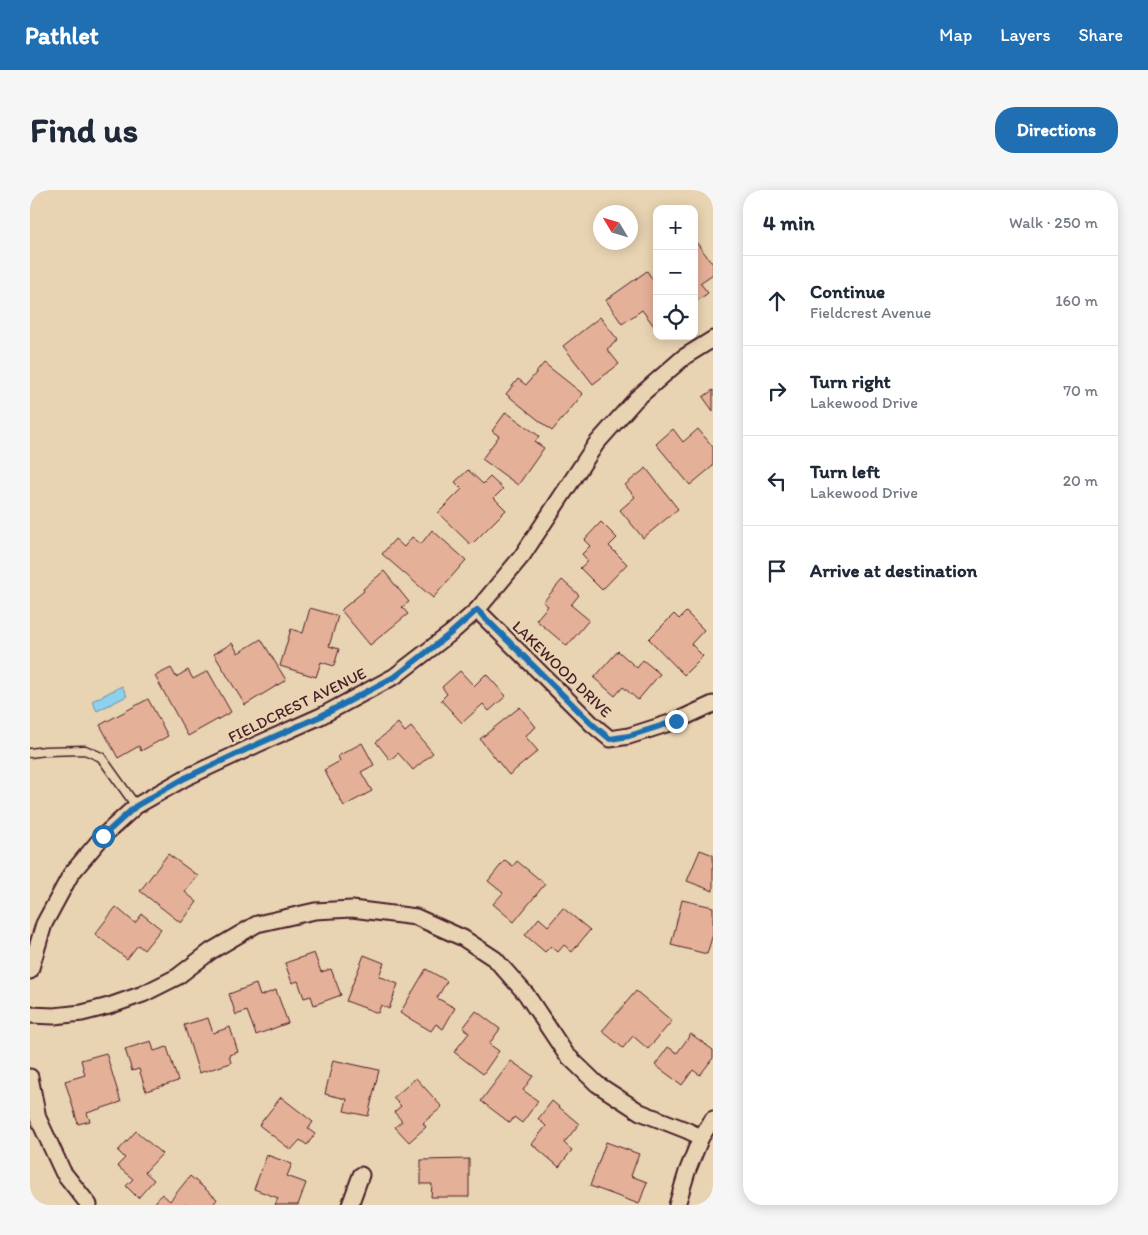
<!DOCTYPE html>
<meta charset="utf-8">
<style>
body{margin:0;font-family:Itim,sans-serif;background:#f6f6f7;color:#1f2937}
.controls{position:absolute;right:15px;top:15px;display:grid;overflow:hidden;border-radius:10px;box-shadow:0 2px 12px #0003}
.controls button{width:45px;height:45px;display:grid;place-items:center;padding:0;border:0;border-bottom:1px solid #e0e1e3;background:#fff;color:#1f2937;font:25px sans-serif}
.compass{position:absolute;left:563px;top:15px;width:45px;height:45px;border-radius:50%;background:#fff;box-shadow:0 2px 12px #0003;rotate:308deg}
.stop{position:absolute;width:15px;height:15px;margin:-11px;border:4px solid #1f6fb2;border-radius:50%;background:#fff}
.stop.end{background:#1f6fb2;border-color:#fff;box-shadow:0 1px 5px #0008}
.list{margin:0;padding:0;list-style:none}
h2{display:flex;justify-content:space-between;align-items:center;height:65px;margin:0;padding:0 20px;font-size:21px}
h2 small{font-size:16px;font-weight:400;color:#747a83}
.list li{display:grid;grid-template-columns:32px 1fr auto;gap:15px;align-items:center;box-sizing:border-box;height:90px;padding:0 20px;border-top:1px solid #e0e1e3}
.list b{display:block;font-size:19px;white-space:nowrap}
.list p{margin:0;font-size:16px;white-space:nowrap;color:#747a83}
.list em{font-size:16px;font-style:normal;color:#747a83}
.icon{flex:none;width:28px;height:28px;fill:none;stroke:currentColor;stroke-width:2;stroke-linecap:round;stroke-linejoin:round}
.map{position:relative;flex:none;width:683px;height:1015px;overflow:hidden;border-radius:20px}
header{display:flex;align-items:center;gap:30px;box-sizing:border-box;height:70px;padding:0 25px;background:#1f6fb2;color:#fff}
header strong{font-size:24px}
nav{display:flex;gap:28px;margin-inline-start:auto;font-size:18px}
.intro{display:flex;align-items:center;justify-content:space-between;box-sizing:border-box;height:120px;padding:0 30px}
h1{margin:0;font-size:35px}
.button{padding:12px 22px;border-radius:20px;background:#1f6fb2;color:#fff;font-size:18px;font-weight:700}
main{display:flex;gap:30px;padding:0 30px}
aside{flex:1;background:#fff;border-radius:20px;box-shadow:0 2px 12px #0003}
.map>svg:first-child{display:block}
.water{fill:#8cd1ee;stroke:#728aa0}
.building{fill:#e5b098;stroke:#4a1f2b}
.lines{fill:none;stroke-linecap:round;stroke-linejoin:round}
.lane-casing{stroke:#4a1f2b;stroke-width:11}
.street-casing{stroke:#4a1f2b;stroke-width:19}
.lane{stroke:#e8d4b2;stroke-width:8}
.street{stroke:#e8d4b2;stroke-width:15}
.route{stroke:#1f6fb2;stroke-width:6}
.labels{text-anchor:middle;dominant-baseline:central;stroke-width:4.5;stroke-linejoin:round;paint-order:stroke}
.street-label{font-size:16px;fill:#4a1f2b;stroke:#e8d4b2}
</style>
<header>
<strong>Pathlet</strong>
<nav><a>Map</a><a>Layers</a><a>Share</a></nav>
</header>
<div class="intro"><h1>Find us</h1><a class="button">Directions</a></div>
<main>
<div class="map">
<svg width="683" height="1015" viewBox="0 0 683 1015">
<rect width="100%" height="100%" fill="#e8d4b2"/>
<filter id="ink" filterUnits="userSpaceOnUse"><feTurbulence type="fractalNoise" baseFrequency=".02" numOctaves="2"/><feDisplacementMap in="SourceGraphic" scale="10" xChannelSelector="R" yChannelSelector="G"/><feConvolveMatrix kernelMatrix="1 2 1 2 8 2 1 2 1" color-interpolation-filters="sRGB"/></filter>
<g filter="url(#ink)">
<path class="water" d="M92 496 97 506 67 521 62 511Z"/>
<g class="building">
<path d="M666 52 683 74V84L670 93 678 103 664 113V53Z"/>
<path d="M617 81 627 96V140L612 120 592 134 576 110Z"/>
<path d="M570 127 588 150 577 159 589 174 563 194 533 156Z"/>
<path d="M514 173 553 204 522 241 476 204 488 189 496 195Z"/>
<path d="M683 200V221L673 207Z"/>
<path d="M476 222 509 246 505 252 514 258 488 295 452 269 469 246 462 241Z"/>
<path d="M643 239 653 252 668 239 683 257V276L660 295 626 254Z"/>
<path d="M616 278 648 319 613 348 590 320 605 307 595 295Z"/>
<path d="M438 280 453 294 460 287 473 299 464 308 476 320 441 355 408 323 432 299 425 292Z"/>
<path d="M571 332 587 348 579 356 597 374 572 400 550 378 558 371 552 364 560 356 554 350Z"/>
<path d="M402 340 436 370 403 408 352 364 365 349 374 357 382 347 391 354Z"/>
<path d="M354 381 379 412 372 417 378 424 340 455 311 420 334 401 333 399Z"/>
<path d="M532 390 549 405 541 415 559 430 537 456 506 430 518 416 513 412Z"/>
<path d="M280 418 308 426 299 456 309 459 304 476 291 472 286 487 250 476 261 439 273 443Z"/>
<path d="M656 422 674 440 661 454 673 466 654 485 619 449 644 424 649 429Z"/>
<path d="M231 449 256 490 215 515 184 464 202 453 208 463Z"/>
<path d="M588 461 607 478 613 470 630 484 608 510 593 497 585 506 564 488Z"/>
<path d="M141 478 146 487 158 480 163 489 178 481 201 522 158 546 125 486Z"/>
<path d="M430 481 444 496 456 484 476 506 459 521 453 514 432 533 411 510 417 504 412 497Z"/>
<path d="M118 509 138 546 111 561 109 556 88 568 70 535Z"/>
<path d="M490 517 506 537 495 546 508 561 479 585 450 549Z"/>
<path d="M368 533 375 542 381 537 403 563 383 580 368 563 360 570 346 552Z"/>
<path d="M332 553 344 575 331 582 342 601 314 616 294 580 310 571 308 566Z"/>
<path d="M670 660 683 665V701L657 691Z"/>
<path d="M138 664 168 686 155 702 167 712 151 733 110 701Z"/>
<path d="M475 670 483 676 487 671 515 694 484 732 463 714 473 703 458 691Z"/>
<path d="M652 710 683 717V744L677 764 641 755Z"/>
<path d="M86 717 105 733 112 724 131 739 114 760 108 755 97 769 65 744Z"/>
<path d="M533 718 560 740 542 762 534 755 528 762 521 756 515 762 495 745 509 728 518 736Z"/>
<path d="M284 763 291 782 301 779 311 805 284 815 281 806 274 808 268 791 262 793 255 773Z"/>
<path d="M334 765 354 773 349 786 368 794 359 819 351 815 348 823 316 811Z"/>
<path d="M396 779 417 791 407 808 425 818 413 839 406 834 401 841 370 823Z"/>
<path d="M226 794 230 806 246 800 258 833 226 845 217 821 206 825 199 804Z"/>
<path d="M606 801 642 831 618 859 603 846 593 858 572 841Z"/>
<path d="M446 821 470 839 459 854 469 861 453 884 424 862 439 843 433 838Z"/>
<path d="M178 828 183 843 200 837 208 862 199 865 201 873 169 883 154 835Z"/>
<path d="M661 844 683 860V868L670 885 663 880 652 895 625 875 638 857 647 863Z"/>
<path d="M121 851 124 861 137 857 148 891 116 901 109 879 102 881 95 859Z"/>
<path d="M76 863 91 912 57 923 60 931 48 934 35 891 55 885 51 870Z"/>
<path d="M303 870 349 880 338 926 314 921 317 909 295 904Z"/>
<path d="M481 871 503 886 493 900 508 911 492 933 484 927 480 933 451 911Z"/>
<path d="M386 888 412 917 393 933 396 937 379 952 365 937 372 931 364 922 371 916 363 908Z"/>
<path d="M251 907 283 932 278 939 285 944 277 955 270 950 261 960 229 935Z"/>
<path d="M522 911 549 934 534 953 542 960 529 977 502 954 516 936 508 929Z"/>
<path d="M106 941 132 964 115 982 124 990 108 1008 96 996 103 989 87 976 95 968 88 961Z"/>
<path d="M576 952 609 964 601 986 617 992 609 1014 560 996Z"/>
<path d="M237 965 262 974 257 986 276 993 268 1015H245L248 1008 224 999Z"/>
<path d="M439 969V1007H401L402 994H391V970Z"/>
<path d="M160 986 187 1009 183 1015H123L132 1004 140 1011Z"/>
</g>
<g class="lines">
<defs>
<path id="lane" d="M0 563 15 561 55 560 71 567 106 616"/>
<g id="street">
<path d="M447 420 562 534 580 549 599 546 646 531 683 514"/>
<path d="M0 781 14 734 41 684 73 646 106 616 155 588 228 554 291 526 365 486 421 443 447 420 492 366 566 254 606 209 654 167 683 149"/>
<path d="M0 825 24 826 52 823 79 816 113 804 147 787 181 761 227 734 285 721 322 719 386 727 433 748 465 769 496 804 536 864 567 894 610 922 656 940 671 947"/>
<path d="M0 887 8 928 33 982 59 1015"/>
<path d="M320 1015 331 985"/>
<path d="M647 1015 657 982 671 947 683 929"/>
</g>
</defs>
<use href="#lane" class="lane-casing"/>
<use href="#street" class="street-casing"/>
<use href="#lane" class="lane"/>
<use href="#street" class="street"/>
</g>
</g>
<g class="lines" filter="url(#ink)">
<path class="route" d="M73 646 106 616 155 588 228 554 291 526 366 486 421 443 447 420 562 534 580 549 599 546 646 531"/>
</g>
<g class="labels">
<g class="street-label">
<text transform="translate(532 479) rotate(44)">LAKEWOOD DRIVE</text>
<text transform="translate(267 515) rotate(-26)">FIELDCREST AVENUE</text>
</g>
</g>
</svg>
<div class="controls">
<button>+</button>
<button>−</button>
<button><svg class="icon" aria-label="locate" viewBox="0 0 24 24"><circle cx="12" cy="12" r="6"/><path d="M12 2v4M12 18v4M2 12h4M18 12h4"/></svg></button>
</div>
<svg class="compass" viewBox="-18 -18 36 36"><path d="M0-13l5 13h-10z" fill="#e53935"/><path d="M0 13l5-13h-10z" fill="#747a83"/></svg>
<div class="stop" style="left:73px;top:646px"></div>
<div class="stop end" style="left:646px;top:531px"></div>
</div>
<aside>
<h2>4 min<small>Walk · 250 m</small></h2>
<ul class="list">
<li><svg class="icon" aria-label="ahead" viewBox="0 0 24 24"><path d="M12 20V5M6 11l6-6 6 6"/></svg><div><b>Continue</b><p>Fieldcrest Avenue</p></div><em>160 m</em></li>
<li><svg class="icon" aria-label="right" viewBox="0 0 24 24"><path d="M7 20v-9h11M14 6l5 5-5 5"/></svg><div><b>Turn right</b><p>Lakewood Drive</p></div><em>70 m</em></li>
<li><svg class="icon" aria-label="left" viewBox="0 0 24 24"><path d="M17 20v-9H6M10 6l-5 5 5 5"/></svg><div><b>Turn left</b><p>Lakewood Drive</p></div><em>20 m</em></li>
<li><svg class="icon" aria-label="arrive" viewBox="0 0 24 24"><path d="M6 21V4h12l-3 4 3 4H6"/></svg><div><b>Arrive at destination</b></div></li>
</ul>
</aside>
</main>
